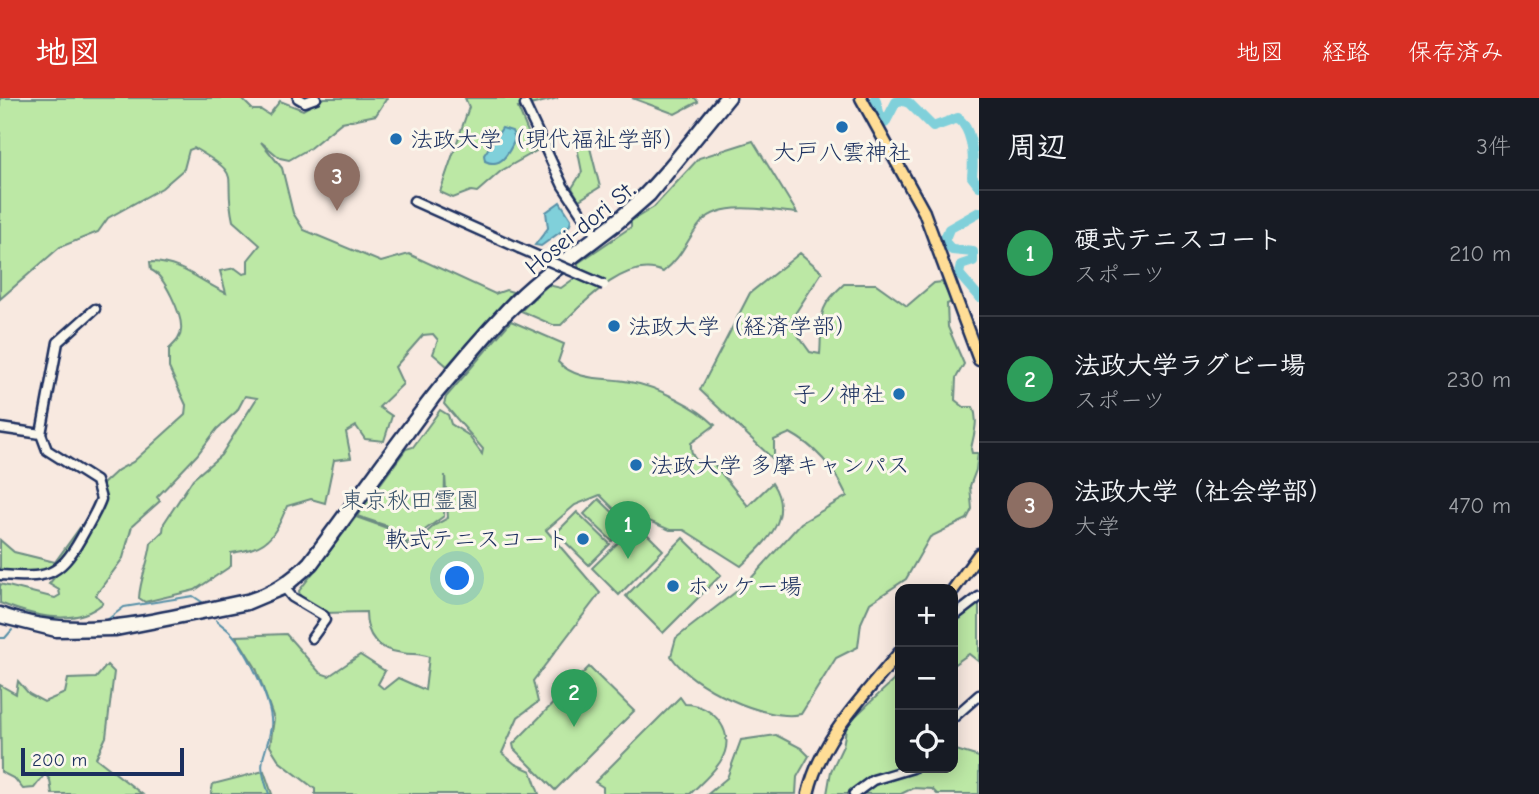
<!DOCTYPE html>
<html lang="ja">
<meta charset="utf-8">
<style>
body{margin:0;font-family:"Comic Neue","Klee One",sans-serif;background:#20242c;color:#f1f3f6}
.controls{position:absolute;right:21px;bottom:21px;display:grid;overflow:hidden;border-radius:14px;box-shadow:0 4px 18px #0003}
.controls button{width:63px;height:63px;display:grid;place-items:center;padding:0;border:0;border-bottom:2px solid #363941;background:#171b24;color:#f1f3f6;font:35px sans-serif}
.scale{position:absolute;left:21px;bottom:18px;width:163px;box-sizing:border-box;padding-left:7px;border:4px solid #1b2f5e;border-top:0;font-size:19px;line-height:24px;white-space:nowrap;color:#1b2f5e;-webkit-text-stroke:5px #fbf7ec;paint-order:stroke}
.you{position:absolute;left:458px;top:481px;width:24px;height:24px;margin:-18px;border:5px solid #fff;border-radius:50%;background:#1a73e8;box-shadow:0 0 0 10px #1a73e833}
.badge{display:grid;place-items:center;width:46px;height:46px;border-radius:50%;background:#d93025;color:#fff;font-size:23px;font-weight:700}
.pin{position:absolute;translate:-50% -58px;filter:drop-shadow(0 2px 4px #0008)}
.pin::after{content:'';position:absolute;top:37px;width:24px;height:21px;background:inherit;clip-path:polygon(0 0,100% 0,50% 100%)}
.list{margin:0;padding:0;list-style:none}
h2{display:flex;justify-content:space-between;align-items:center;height:91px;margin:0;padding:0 28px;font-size:30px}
h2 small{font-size:23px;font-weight:400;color:#9ea1a6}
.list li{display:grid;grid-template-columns:46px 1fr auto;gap:21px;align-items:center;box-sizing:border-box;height:126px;padding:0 28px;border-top:2px solid #363941}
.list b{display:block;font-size:26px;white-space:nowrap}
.list p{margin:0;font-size:23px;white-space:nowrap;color:#9ea1a6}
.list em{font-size:23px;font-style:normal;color:#9ea1a6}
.icon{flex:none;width:38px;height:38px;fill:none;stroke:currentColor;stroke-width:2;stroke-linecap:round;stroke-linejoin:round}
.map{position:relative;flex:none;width:979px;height:696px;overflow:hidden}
header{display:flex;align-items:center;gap:42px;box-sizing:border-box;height:98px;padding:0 35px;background:#d93025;color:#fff}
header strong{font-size:33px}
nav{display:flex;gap:38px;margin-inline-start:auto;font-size:24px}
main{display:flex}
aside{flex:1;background:#171b24}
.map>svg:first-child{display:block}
.green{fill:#bce8a5;stroke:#6c8c82;stroke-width:2}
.water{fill:#80d0da;stroke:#5890a8;stroke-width:2}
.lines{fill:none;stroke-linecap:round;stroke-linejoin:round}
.stream{stroke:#5890a8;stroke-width:2}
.river{stroke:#80d0da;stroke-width:10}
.minor-casing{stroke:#1b2f5e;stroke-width:13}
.major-casing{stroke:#1b2f5e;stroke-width:15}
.minor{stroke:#fbf7ec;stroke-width:8}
.major{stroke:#ffdd96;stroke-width:10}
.minor-bridge-casing{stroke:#1b2f5e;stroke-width:13;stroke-linecap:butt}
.minor-bridge{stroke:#fbf7ec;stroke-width:8}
.poi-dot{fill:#1f6fb2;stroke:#fbf7ec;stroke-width:2.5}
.labels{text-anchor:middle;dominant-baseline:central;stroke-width:6;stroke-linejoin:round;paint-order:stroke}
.poi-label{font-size:23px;fill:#1b2f5e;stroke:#fbf7ec;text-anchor:start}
.street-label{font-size:23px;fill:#1b2f5e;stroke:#fbf7ec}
.park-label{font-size:23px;fill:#3b546c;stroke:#fbf7ec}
</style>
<header>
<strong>地図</strong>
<nav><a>地図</a><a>経路</a><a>保存済み</a></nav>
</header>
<main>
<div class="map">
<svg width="979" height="696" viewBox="0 0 979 696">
<rect width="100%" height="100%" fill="#f8e9e0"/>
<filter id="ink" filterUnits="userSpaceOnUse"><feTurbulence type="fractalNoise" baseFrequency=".0143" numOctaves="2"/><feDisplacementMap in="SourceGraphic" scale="14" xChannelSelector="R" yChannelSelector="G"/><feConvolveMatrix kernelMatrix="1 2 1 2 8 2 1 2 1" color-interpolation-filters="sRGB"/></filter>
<g filter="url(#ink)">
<g class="green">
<path d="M0 0H241L253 12H261L269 17 280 3 303 12 324 0H387L376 17 342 24 310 50 289 62 280 60 261 44 282 70 293 115 304 132 381 164 409 156 495 196 506 192 513 194 447 268 433 256 438 242 433 236 423 237 395 269 403 286 379 309 392 318 384 343 365 341 356 328 346 334 351 360 334 362 325 405 311 401 287 408C275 439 267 451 231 455V468L195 492 145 504 139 500C140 480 149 464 151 445L163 433 164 425 193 381 221 357 257 300 245 298 237 313 217 331 197 357 157 399 160 403 132 428 123 460 96 497 103 505C75 530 32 518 0 505V486L55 500 60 497 59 492 49 486 58 475 53 469 45 474 0 475V442L14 454 55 464 89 417 95 420 104 403 103 386 118 372 133 364 185 317 186 307 169 270V251C175 245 181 240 181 232 183 218 164 177 151 172L150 164C181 164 200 183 226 195L220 173 235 170 243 176 248 175V162L260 147 233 123C222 73 246 80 194 50L189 52 184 71 162 90 108 120 98 134 60 149 0 201Z"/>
<path d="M465 0H558L518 10 536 53 501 73 477 94 471 93 453 100 440 94 469 9Z"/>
<path d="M632 0H695L698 4 675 16Z"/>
<path d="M753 43 797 115C769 113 719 100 699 127 685 145 682 159 663 174 627 157 583 205 561 227H553L521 213 548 187 561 190 579 177 578 165 631 129V123L654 109 699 60Z"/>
<path d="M576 44 589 46 600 89 579 102 572 90 582 74Z"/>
<path d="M800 155 822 174 789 225 810 254 820 256C823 220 814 213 844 186H876L907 208 934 185 942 184 952 204 947 206 948 229 964 266 956 280 955 302 964 309H973C979 323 974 335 971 351L972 355H978L976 372 970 388 972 411 967 421 930 439 906 481 870 505 861 525 858 549 836 560 801 616C766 624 690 588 671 558L676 540 746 486 801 425 847 398C835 372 816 349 790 335L774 342V362L700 292 750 195Z"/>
<path d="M511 223 564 246 558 264C578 284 605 279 630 284 656 288 697 309 715 327L691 345C690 359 698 369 713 365L748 408 772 385C795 420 765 445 741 468L684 432H670L649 423 629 426 600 397 575 407 546 432 600 495 533 583 538 604 518 619 502 655 515 666 531 673 539 696H315V691L280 664 270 648 274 621 256 570 236 538 286 536 320 575 329 578 360 557 385 573 378 586 384 591 398 580 425 592 429 559C419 555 412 557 402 555 376 552 366 537 366 514L323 515 300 498 299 493 356 419 387 430 410 449 435 427 448 420 445 377 444 418 407 445 387 428 357 418 406 351 413 349 440 312 448 317 451 326 468 337 482 356 483 351 444 306 446 299Z"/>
<path d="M599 401 627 428 612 443 584 416Z"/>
<path d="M577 414 610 446 589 467 556 435Z"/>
<path d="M637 426 663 452 619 497 592 470Z"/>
<path d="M683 440 721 477 663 535 626 498Z"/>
<path d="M979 501V564L969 556 953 567V518Z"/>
<path d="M107 567 114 574 106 639 96 660 142 696H52L50 682 45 676 34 690 23 691 15 681 1 674 0 587 16 596 18 583 29 596 44 604 65 595 68 581 96 580Z"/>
<path d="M589 569 634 613 555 692 514 651 513 646Z"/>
<path d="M900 569V670H953V651L979 659V696H937L932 691 913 690 901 696H827L831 673 843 648 847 626 893 583Z"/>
<path d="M680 599 685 606C713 606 739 636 720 664 713 675 700 686 690 696H603V689L595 684Z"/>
<path d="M776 637 801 650 809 658 797 679 796 696H708L727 680 741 642Z"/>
<path d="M264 673 272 696H211L213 686Z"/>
</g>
<g class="water">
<path d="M502 30 512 33 515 41C509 55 501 71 485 63L484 57Z"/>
<path d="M560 104 571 121 570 127 541 148 535 147 548 130 546 114Z"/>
</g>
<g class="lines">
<g class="stream">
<path d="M107 522 124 509 193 498 202 504"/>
<path d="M216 522C221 527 228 531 232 536 247 552 274 607 271 629 266 664 255 656 269 696"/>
<path d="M0 540H5L12 532"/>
</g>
<g class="river">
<path d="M875 0 881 21 885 25 896 4 901 2 909 5 933 29 958 20C974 34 974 59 972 79L979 88"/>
<path d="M979 114 949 131 944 143 952 152 973 154V163L961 167 959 176 979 199"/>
</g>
<defs>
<g id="minor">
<path d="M298 0 305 4 316 0"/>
<path d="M525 7 563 88 597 139"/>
<path d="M414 103 519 150"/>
<path d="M0 330 41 336"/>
<path d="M0 477C45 480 58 481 81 440 88 427 96 415 101 401L96 383 47 352 41 336 58 244 95 211"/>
<path d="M283 488 292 499 324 518 325 522 312 540"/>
<path d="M0 514C82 545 165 517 247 501 271 494 291 481 308 463 373 378 432 287 507 209 542 171 588 146 626 112 663 79 691 38 723 0"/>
<path d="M953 519 979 499"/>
<path d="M0 520 56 534 115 533 247 507 285 491 313 467 436 299 502 222 539 187 619 126 651 98 731 0"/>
<path d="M953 620 979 597"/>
<path d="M854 696 873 682 913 670"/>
</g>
<g id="major">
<path d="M861 0 924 114 979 262"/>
<path d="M953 492 979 456"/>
<path d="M808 696C821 639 864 598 900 554"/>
</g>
</defs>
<use href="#minor" class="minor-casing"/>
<use href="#major" class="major-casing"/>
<use href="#minor" class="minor"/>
<use href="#major" class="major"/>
<defs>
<path id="minor-bridge" d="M519 150 604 187"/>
</defs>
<use href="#minor-bridge" class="minor-bridge-casing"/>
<use href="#minor-bridge" class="minor-bridge"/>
</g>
</g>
<g class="poi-dot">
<circle cx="842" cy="29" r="7"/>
<circle cx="396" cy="41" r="7"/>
<circle cx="614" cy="228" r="7"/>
<circle cx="899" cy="296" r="7"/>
<circle cx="636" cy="367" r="7"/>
<circle cx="583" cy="441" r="7"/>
<circle cx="673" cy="488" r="7"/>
</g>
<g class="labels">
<g class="poi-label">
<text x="410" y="41">法政大学（現代福祉学部）</text>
<text x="842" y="54" text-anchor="middle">大戸八雲神社</text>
<text x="628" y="228">法政大学（経済学部）</text>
<text x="885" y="296" text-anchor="end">子ノ神社</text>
<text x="650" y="367">法政大学 多摩キャンパス</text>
<text x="569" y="441" text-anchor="end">軟式テニスコート</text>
<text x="687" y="488">ホッケー場</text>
</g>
<g class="street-label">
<text transform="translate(580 130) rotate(-39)">Hosei-dori St.</text>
</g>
<g class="park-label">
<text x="410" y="402">東京秋田霊園</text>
</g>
</g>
</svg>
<div class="controls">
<button>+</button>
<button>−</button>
<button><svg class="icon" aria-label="locate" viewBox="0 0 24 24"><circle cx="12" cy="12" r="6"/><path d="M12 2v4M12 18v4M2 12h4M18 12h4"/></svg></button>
</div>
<div class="scale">200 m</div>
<div class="you"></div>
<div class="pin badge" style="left:628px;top:461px;background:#2e9e5b">1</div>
<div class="pin badge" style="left:574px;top:629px;background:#2e9e5b">2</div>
<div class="pin badge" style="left:337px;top:113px;background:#8d6e63">3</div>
</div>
<aside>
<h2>周辺<small>3件</small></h2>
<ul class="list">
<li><span class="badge" style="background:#2e9e5b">1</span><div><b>硬式テニスコート</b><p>スポーツ</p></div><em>210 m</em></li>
<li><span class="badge" style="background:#2e9e5b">2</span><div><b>法政大学ラグビー場</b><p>スポーツ</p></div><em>230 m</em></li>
<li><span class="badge" style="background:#8d6e63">3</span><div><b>法政大学（社会学部）</b><p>大学</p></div><em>470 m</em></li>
</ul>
</aside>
</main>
